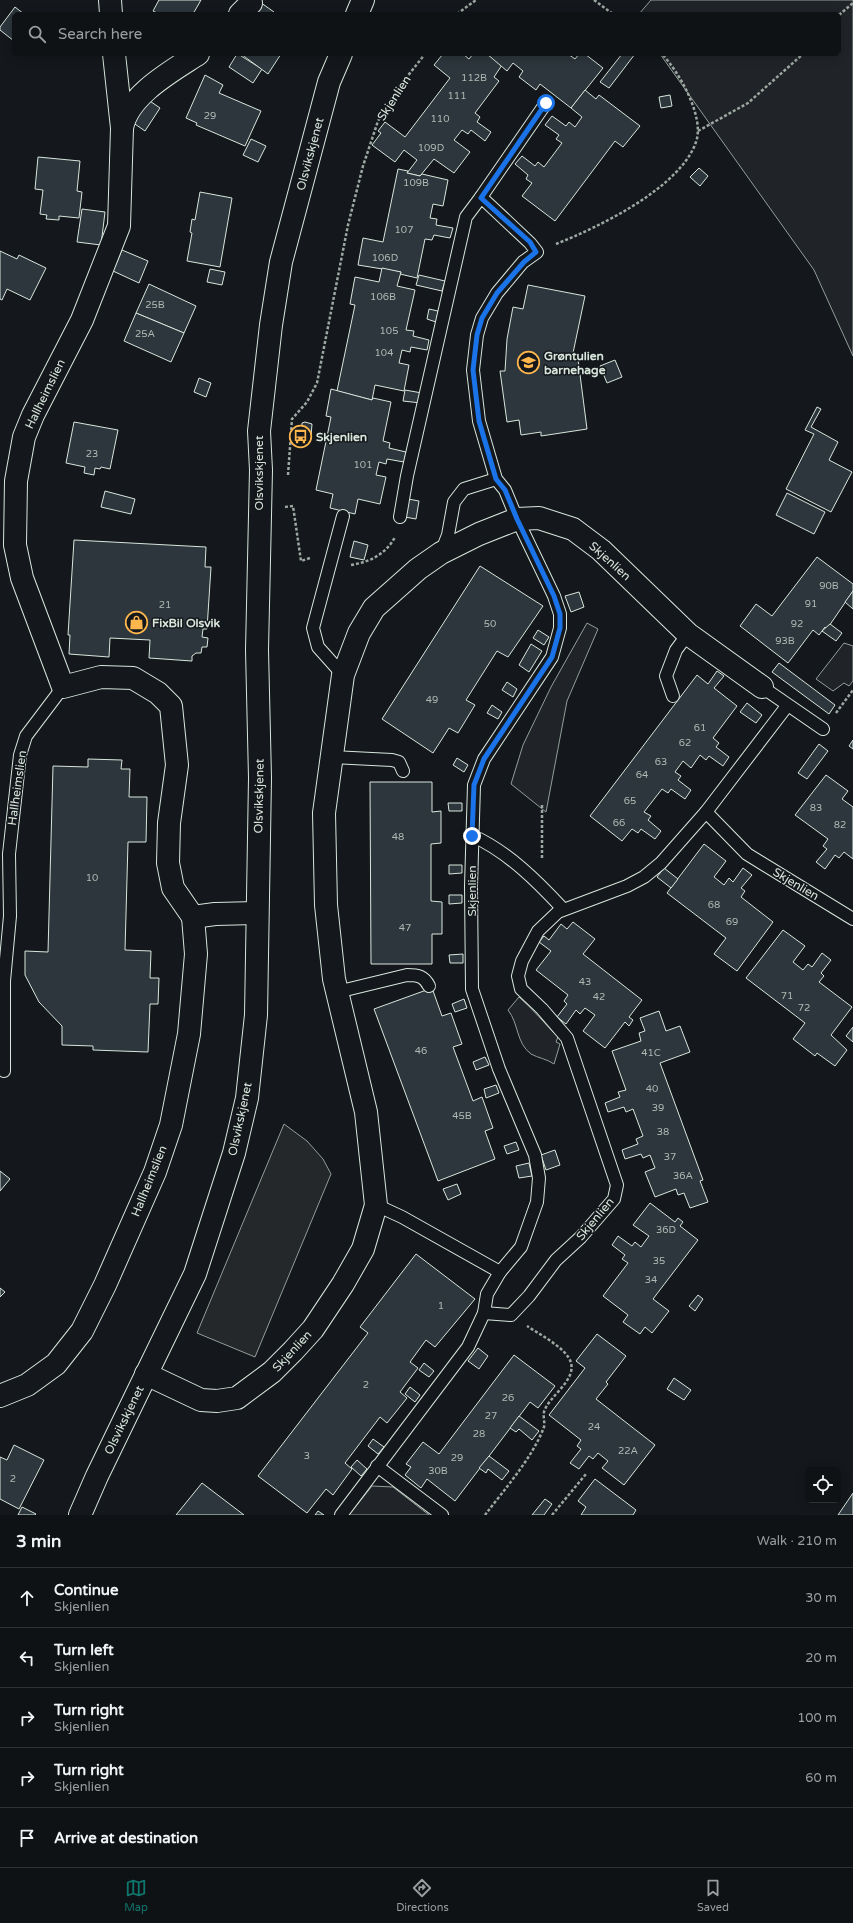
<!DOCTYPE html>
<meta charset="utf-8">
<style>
body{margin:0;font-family:"Varela Round",sans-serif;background:#1d2022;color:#f1f3f6}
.controls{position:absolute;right:12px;bottom:12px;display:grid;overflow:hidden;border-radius:6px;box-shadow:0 2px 10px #0003}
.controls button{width:36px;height:36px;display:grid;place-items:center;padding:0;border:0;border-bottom:1px solid #2f3234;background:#0f1215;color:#f1f3f6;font:20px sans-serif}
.stop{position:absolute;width:12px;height:12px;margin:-9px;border:3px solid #1a73e8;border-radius:50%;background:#fff}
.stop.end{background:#1a73e8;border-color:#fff;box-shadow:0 1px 4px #0008}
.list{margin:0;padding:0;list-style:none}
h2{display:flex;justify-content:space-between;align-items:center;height:52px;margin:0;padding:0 16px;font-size:17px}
h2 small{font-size:13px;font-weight:400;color:#9b9ea0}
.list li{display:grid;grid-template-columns:26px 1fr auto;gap:12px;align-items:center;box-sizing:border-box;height:60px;padding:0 16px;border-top:1px solid #2f3234}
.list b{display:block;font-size:15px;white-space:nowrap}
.list p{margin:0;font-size:13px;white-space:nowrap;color:#9b9ea0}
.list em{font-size:13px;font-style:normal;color:#9b9ea0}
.icon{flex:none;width:22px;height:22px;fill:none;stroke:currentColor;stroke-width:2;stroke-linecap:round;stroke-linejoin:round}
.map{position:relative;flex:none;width:853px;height:1515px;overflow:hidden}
.search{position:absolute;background:#0f1215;box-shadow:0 2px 10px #0003;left:12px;right:12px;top:12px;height:44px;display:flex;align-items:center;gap:10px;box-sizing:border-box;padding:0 14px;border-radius:6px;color:#9b9ea0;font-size:15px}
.sheet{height:352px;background:#0f1215}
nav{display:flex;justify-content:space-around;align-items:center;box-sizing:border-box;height:56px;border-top:1px solid #2f3234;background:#0f1215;font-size:11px;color:#9b9ea0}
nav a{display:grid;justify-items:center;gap:2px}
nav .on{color:#0f766e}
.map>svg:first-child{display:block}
.green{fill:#202428;stroke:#939e99}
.parking{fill:#24282b;stroke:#939e99}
.building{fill:#2c363c;stroke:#d8e6dc}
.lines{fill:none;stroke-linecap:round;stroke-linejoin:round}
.lane-casing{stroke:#d8e6dc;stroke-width:14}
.street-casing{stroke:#d8e6dc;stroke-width:24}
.secondary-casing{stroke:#d8e6dc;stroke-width:24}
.path{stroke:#9da8a2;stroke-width:2.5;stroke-dasharray:3 2;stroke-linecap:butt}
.lane{stroke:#14181c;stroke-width:12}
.street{stroke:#14181c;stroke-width:22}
.secondary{stroke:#14181c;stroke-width:22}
.route{stroke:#1a73e8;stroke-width:5}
.labels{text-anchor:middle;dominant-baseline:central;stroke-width:3;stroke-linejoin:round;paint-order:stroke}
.number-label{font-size:10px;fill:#adbab4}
.street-label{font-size:12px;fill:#d8e6dc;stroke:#14181c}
.poi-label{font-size:12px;font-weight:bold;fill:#d8e6dc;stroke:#14181c;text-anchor:start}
</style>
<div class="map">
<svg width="853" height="1515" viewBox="0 0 853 1515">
<rect width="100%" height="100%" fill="#14181c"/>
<g class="green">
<path d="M651 0H853V356L814 270 660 54H839V14H639Z"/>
<path d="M587 623 598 629 567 701 546 812 511 784 523 745 551 687Z"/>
<path d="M844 643 853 646V681L849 686 844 683 833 691 816 679Z"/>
<path d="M519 997C534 1010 544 1023 558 1037L556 1042 560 1044 554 1064C547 1059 538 1058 531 1054 516 1043 519 1024 508 1010Z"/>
<path d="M372 1486 393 1487 429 1515H349Z"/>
</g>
<path class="parking" d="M284 1124 307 1141 323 1159 331 1174 255 1357 197 1333Z"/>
<g class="building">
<path d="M159 0H201L193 14H159L153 11Z"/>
<path d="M257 0 274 12 273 14H247Z"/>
<path d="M15 7 24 14H14V41L0 30V27Z"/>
<path d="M237 54H241V56L262 69 253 83 229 67Z"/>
<path d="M241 54H281L268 74Z"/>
<path d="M443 54H463L469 59 473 54H487L502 65 494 77 499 81 475 113 480 117 477 122 491 132 485 141 471 130 468 134 462 130 454 140 470 152 454 173 434 159 420 176 407 173 417 160 404 150 395 162 372 145 381 133 378 131 385 122 405 137 450 78 434 65Z"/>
<path d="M487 54H568L575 59 579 54H585L603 68 571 108 540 84 536 90 519 77 523 71 513 63 507 71Z"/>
<path d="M622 54H635L609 88 600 82Z"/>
<path d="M205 75 223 85 219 93 261 111 245 146 196 125 197 123 186 118Z"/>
<path d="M585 90 596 99 599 95 640 126 623 147 615 141 555 221 522 196 532 183 526 179 528 175 515 164 522 156 535 166 538 162 544 167 562 143 556 139 559 135 545 125 552 116 566 126 569 122 575 127 582 117 571 108Z"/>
<path d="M670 95 672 106 661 108 659 97Z"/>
<path d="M144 97 160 108 145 131 129 120Z"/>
<path d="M251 139 266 146 258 162 243 155Z"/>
<path d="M38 157 80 161 77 191 82 192 79 218 59 216V220L46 219 47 215 40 214 43 190 35 189Z"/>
<path d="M699 168 708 176 700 186 690 177Z"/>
<path d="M398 169 408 171 407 173 420 176 422 174 448 180 443 206 433 204 430 218 437 219 436 225 453 228 450 238 434 235 432 240 425 239 417 278 400 274 401 272 358 265 363 238 383 242Z"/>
<path d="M200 192 232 198 220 267 187 261 192 233 190 232 192 219 195 220Z"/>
<path d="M82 209 105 212 101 245 77 242Z"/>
<path d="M122 250 148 261 139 283 113 271Z"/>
<path d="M0 251 17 259 19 255 46 268 30 300 7 289 2 300 0 299Z"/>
<path d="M382 268 401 272 397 286 415 290 406 330 414 331 413 336 429 340 427 350 411 347 410 352 402 350 399 363 409 365 404 391 375 385 372 400 337 391 355 305 350 304 355 277 379 282Z"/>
<path d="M210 269 225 272 222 285 207 282Z"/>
<path d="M419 275 445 281 442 291 416 285Z"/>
<path d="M149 284 196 306 184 333 136 313Z"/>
<path d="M528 285 585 296 573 353V360L578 359 587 429 541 436V432L521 435 519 420 507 422 500 371H505L507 339 513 307 523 309Z"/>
<path d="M429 309 438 311 436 322 427 319Z"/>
<path d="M136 313 184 333 171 362 124 341Z"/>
<path d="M615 360 622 377 607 383 600 366Z"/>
<path d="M199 378 211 383 206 397 194 392Z"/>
<path d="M331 389 372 400 373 398 391 402 383 441 390 443 389 448 406 452 404 462 387 459 386 464 379 462 376 475 386 477 380 504 358 499 355 514 330 508 333 494 316 490 331 417 326 416Z"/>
<path d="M405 390 422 393 421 403 403 401Z"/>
<path d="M817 407 821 409 811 427 838 442 829 460 852 472 831 512 786 489 814 434 805 430Z"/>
<path d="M74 422 118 430 110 469 101 467 100 469 95 468 94 475 84 473 85 467 66 463Z"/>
<path d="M305 422 312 424 311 436 304 437 301 436 302 423Z"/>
<path d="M105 491 135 499 131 514 101 507Z"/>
<path d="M787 493 825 512 814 534 776 515Z"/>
<path d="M408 499 419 501 416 519 405 517Z"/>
<path d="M74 540 206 547 205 567H211L207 629H203L202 637 208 638 207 647H202L201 653H196L192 656V661L149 658 150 640 110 638 109 657 69 654 70 635H68Z"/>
<path d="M354 541 368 545 364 560 350 557Z"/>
<path d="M817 557 853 584V591L827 629 825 627 819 635 813 630 788 663 740 626 756 604 772 616Z"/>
<path d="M480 566 543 606 508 657 497 651 466 700 475 705 458 733 449 728 433 753 382 719Z"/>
<path d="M853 591V609L845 602Z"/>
<path d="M579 592 584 607 571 612 565 596Z"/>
<path d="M830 624 842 633 836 641 822 631Z"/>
<path d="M538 630 549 637 544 645 533 638Z"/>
<path d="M531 644 542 651 529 672 519 665Z"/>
<path d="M779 663 835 705 829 714 772 672Z"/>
<path d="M717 671 724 676 714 688 737 706 713 738 719 743 716 747 729 757 723 766 709 756 706 760 700 755 691 768 683 761 675 772 681 776 678 780 691 790 685 799 671 789 668 793 662 789 644 812 651 816 648 820 661 831 655 839 641 829 638 833 632 829 622 841 590 816 697 675 708 684Z"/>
<path d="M507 682 517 689 513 697 502 690Z"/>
<path d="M747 703 762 715 756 723 740 712Z"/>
<path d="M492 705 502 712 498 719 487 713Z"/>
<path d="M853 740V749L849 746Z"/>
<path d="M819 744 828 751 807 779 798 773Z"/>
<path d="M457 758 468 765 464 772 453 765Z"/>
<path d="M88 759 122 760 121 769H130L129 797H147L146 842H128L125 950 151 951 150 978H159L158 1004H150L148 1052 93 1050V1046L62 1045V1026L39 1002 25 975V951L48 952 53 766 88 767Z"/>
<path d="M826 775 848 791 842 799 853 807V859L844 852 839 858 835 855 825 869 816 862 827 849 823 846 828 839 795 815Z"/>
<path d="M370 782H432V812L441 811V843L431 844V901L442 902V934H432V964H371Z"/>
<path d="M448 803H462V811H449Z"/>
<path d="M704 844 726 861 714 877 724 885 729 878 733 882 743 868 752 875 741 888 745 891 741 897 773 922 737 971 714 954 726 938 667 893Z"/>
<path d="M449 865H462V873L449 874Z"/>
<path d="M664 868 678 879 671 888 657 877Z"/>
<path d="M449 895H462V903L449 904Z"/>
<path d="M573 922 595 939 583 954 642 1000 629 1017 633 1020 629 1026 625 1022 605 1048 583 1031 595 1015 585 1008 580 1014 576 1010 566 1024 557 1017 567 1004 564 1001 568 995 536 970 551 951 539 942 544 936 549 940 561 924 567 929Z"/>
<path d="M783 930 805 946 793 962 803 970 808 964 812 967 822 953 831 960 821 973 824 976 819 982 852 1007 831 1035 847 1050 835 1066 817 1053 815 1056 793 1039 805 1023 746 978Z"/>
<path d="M463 954V963H450L449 955Z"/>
<path d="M432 988 442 1016 451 1013 462 1044 453 1047 473 1101 482 1097 493 1128 485 1131 495 1159 438 1181 374 1009Z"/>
<path d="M464 999 467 1008 455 1012 452 1004Z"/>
<path d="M659 1011 666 1031 680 1026 690 1052 660 1063 703 1180 700 1181 708 1202 690 1208 684 1193 678 1195 676 1189 655 1197 645 1172 655 1168 650 1155 643 1158 641 1154 625 1159 622 1150 638 1144 636 1139 643 1136 633 1109 626 1112 624 1107 608 1112 605 1103 620 1097 618 1092 626 1090 612 1051 641 1041 639 1033 645 1031 640 1018Z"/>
<path d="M853 1027V1042L846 1036Z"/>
<path d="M485 1057 489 1065 476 1070 473 1062Z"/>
<path d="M496 1085 499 1093 486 1098 484 1089Z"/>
<path d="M516 1142 519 1150 507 1154 504 1146Z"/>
<path d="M555 1150 560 1165 546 1170 541 1155Z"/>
<path d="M529 1163 532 1176 519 1178 516 1166Z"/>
<path d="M0 1171 10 1179 0 1191Z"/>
<path d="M457 1184 461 1194 448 1200 443 1189Z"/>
<path d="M650 1203 675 1222 678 1218 683 1222 680 1226 698 1240 653 1299 669 1311 652 1333 645 1327 640 1334 623 1322 628 1315 603 1296 628 1263 622 1259 625 1255 612 1245 618 1236 632 1246 635 1242 641 1247 649 1236 633 1225Z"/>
<path d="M416 1254 475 1299 435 1347 426 1340 410 1362 418 1368 400 1392 407 1398 387 1423 380 1417 345 1463 352 1469 333 1495 326 1489 307 1513 258 1476 368 1333 360 1327Z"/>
<path d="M0 1288 5 1292 0 1297Z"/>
<path d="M698 1295 703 1299 695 1311 689 1306Z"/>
<path d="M597 1334 626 1356 606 1382 608 1384 596 1399 655 1445 624 1485 602 1468 608 1461 598 1453 593 1459 589 1456 579 1469 570 1463 581 1449 577 1446 581 1440 549 1415 585 1368 576 1361Z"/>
<path d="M478 1348 488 1356 479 1369 468 1361Z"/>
<path d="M514 1355 555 1386 538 1408 530 1402 455 1501 427 1479 421 1488 405 1475 411 1467 406 1464 423 1442 439 1454Z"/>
<path d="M424 1363 434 1371 429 1377 419 1370Z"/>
<path d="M674 1378 691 1390 684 1400 667 1389Z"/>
<path d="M410 1387 420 1395 415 1402 405 1394Z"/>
<path d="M519 1416 539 1431 532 1440 519 1429 516 1432 510 1428Z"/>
<path d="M373 1439 384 1447 378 1454 368 1446Z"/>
<path d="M14 1445 44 1460 19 1509 0 1499V1457L7 1460Z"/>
<path d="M489 1456 509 1471 502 1480 488 1469 486 1473 479 1468Z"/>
<path d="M357 1460 367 1469 361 1476 351 1467Z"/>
<path d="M595 1479 636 1510 633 1515H581L586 1507 578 1501Z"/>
<path d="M202 1483 244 1515H176Z"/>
<path d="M853 1493V1515H838Z"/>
<path d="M545 1499 552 1504 544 1515H532Z"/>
<path d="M22 1507 36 1514 35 1515H18Z"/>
<path d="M318 1511 324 1515H315Z"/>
</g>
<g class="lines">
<defs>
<g id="lane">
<path d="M481 197 546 103"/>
<path d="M343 516 313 628 318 647 343 675"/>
<path d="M441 553 448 535 454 502 464 489 496 479"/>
<path d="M762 687 823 729"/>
<path d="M673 696 666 676 676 650 688 634"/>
<path d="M332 757 392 760 399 762 403 771"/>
<path d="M706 812 747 854 853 919"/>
<path d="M473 836C508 852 537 881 563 909"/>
<path d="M337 992 407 975C418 975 424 976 429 986"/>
<path d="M4 1071V981L10 916 9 854 20 755 26 736 63 687"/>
<path d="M376 1205 402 1217 500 1272"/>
<path d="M484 1313 511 1315 529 1296 556 1260 581 1237 614 1199 617 1185 567 1038 542 1009 521 989 518 976 522 961 538 931 558 912 627 886 644 877 661 863 706 812 787 706"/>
<path d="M377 1466 442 1515"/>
<path d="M341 1515 468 1347 484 1313 487 1294 500 1272 521 1247 537 1202 539 1178 535 1155 499 1069 472 989 471 886 474 785 484 759 552 657 560 628V614L554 596 517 519 505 490 496 479 479 421 473 370 477 335 482 318 497 293 523 262 537 252 530 243 481 197 466 217 407 476 400 517"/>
</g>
<g id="street">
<path d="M110 0 111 14"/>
<path d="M240 14 251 3"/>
<path d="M114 54 122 128 119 226 82 320 33 415 24 437 16 481 15 545 22 578 63 687 101 677 133 678 158 693 171 706 177 765 169 823 168 863 173 888 193 917 215 914 256 913"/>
<path d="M122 128C128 95 172 71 198 54"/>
<path d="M146 1374 201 1400 217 1401 237 1398 272 1372 293 1351 313 1329 343 1284 363 1249 376 1205 366 1112 334 979 326 905 324 813 343 675 359 633 374 608 418 569 441 553 479 534 517 519 539 518 573 529 601 550 688 634 762 687"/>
<path d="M0 1396 27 1385 56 1364 82 1331 105 1285 155 1172 171 1125 189 1034 196 954 193 917"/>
</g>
<g id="secondary">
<path d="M357 14 363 0"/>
<path d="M80 1515 97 1476 195 1274 234 1153 247 1098 256 1015 260 778 257 650 261 470 259 431 271 325 281 262 329 82 341 54"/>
</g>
</defs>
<use href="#lane" class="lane-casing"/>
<use href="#street" class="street-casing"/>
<use href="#secondary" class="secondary-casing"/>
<g class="path">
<path d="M594 0 613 14"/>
<path d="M457 14 476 0"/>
<path d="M839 15 853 3"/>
<path d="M698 131 748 103 803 54"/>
<path d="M556 244C599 227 680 188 696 142 705 117 679 72 662 54"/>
<path d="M288 475 292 419 307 402 317 383 348 225 363 166 378 121 399 87 425 54"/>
<path d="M285 507 293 506 301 561 310 558"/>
<path d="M351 565C370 562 386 554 395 537"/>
<path d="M836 713 853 690"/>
<path d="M542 858V805"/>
<path d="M485 1515C504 1490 533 1457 544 1427 545 1422 543 1417 544 1412 548 1397 576 1381 571 1363 568 1349 539 1334 527 1326"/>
<path d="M552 1515 586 1474"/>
</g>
<use href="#lane" class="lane"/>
<use href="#street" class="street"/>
<use href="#secondary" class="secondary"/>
</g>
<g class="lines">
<path class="route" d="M472 836 474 785 484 759 552 657 560 628V614L554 596 517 519 505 490 496 479 479 421 473 370 477 335 482 318 497 293 524 262 536 252 530 242 481 198 546 103"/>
</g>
<defs>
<symbol id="school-ring" viewBox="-11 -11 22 22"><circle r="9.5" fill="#14181c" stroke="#ffb74d" stroke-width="1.5"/><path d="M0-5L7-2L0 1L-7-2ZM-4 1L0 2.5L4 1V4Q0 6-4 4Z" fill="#ffb74d"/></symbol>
<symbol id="bus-ring" viewBox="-11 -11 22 22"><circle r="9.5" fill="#14181c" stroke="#ffb74d" stroke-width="1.5"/><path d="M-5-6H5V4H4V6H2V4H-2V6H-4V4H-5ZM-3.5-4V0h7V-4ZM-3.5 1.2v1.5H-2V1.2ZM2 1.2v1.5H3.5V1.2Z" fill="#ffb74d"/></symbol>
<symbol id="shop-ring" viewBox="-11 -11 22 22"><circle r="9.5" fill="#14181c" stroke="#ffb74d" stroke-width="1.5"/><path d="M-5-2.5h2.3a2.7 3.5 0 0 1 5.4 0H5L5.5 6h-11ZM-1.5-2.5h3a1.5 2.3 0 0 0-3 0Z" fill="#ffb74d"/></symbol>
</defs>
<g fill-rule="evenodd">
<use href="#school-ring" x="516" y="350" width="25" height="25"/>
<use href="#bus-ring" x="288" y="424" width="25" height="25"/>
<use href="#shop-ring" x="124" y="610" width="25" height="25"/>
</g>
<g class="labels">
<g class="number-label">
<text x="474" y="78">112B</text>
<text x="457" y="96">111</text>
<text x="210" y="116">29</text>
<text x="440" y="119">110</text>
<text x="431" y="148">109D</text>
<text x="416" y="183">109B</text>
<text x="404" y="230">107</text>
<text x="385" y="258">106D</text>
<text x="383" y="297">106B</text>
<text x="155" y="305">25B</text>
<text x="389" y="331">105</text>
<text x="145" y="334">25A</text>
<text x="384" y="353">104</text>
<text x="92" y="454">23</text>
<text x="363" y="465">101</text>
<text x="829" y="586">90B</text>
<text x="811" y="604">91</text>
<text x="165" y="605">21</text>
<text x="490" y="624">50</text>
<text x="797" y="624">92</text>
<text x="785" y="641">93B</text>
<text x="432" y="700">49</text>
<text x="700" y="728">61</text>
<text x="685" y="743">62</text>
<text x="661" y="762">63</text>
<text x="642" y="775">64</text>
<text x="630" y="801">65</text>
<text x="816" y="808">83</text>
<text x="619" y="823">66</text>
<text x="840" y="825">82</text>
<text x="398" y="837">48</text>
<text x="92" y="878">10</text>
<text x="714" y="905">68</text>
<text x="732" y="922">69</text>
<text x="405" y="928">47</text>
<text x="585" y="982">43</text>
<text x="787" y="996">71</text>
<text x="599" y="997">42</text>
<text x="804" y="1008">72</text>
<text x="421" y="1051">46</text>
<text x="651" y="1053">41C</text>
<text x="652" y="1089">40</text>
<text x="658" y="1108">39</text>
<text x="462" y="1116">45B</text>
<text x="663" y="1132">38</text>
<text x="670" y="1157">37</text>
<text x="683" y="1176">36A</text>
<text x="666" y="1230">36D</text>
<text x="659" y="1261">35</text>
<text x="651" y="1280">34</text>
<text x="441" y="1306">1</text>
<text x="366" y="1385">2</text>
<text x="508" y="1398">26</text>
<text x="491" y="1416">27</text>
<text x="594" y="1427">24</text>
<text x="479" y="1434">28</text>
<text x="628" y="1451">22A</text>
<text x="307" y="1456">3</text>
<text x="457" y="1458">29</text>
<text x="438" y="1471">30B</text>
<text x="13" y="1479">2</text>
</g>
<g class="street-label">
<text transform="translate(394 98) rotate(-57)">Skjenlien</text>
<text transform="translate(310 154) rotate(-75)">Olsvikskjenet</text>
<text transform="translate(45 394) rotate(-64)">Hallheimslien</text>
<text transform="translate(259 473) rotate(-90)">Olsvikskjenet</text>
<text transform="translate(610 561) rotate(42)">Skjenlien</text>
<text transform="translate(17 788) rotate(-82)">Hallheimslien</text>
<text transform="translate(259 796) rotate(-89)">Olsvikskjenet</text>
<text transform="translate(796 884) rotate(31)">Skjenlien</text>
<text transform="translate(472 891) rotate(-90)">Skjenlien</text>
<text transform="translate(240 1119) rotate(-78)">Olsvikskjenet</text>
<text transform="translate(149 1181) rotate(-68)">Hallheimslien</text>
<text transform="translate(595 1219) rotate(-50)">Skjenlien</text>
<text transform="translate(292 1351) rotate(-47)">Skjenlien</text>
<text transform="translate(124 1420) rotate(-64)">Olsvikskjenet</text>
</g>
<g class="poi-label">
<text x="544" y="356">Grøntulien<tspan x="544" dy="14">barnehage</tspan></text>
<text x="316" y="437">Skjenlien</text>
<text x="152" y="623">FixBil Olsvik</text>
</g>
</g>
</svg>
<div class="controls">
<button><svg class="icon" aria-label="locate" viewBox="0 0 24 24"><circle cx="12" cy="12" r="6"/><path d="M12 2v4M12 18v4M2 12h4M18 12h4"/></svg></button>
</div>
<div class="stop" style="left:546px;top:103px"></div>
<div class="stop end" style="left:472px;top:836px"></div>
<div class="search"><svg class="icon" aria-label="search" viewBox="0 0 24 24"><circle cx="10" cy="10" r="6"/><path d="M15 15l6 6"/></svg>Search here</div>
</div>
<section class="sheet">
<h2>3 min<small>Walk · 210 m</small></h2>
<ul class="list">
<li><svg class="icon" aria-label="ahead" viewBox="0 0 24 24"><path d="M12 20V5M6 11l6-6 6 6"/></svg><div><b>Continue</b><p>Skjenlien</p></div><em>30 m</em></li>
<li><svg class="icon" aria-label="left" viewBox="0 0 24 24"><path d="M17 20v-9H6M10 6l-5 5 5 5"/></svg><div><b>Turn left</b><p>Skjenlien</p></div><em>20 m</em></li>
<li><svg class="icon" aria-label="right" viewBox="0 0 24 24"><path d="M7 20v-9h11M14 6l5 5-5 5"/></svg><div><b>Turn right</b><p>Skjenlien</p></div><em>100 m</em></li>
<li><svg class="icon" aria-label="right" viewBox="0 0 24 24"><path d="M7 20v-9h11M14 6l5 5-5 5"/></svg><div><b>Turn right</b><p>Skjenlien</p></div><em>60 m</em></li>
<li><svg class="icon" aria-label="arrive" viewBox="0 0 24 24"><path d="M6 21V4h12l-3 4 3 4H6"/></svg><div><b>Arrive at destination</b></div></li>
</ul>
</section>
<nav>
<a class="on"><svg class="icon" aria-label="map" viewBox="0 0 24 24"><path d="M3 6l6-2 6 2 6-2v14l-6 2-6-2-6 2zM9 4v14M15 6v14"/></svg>Map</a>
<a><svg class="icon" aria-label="directions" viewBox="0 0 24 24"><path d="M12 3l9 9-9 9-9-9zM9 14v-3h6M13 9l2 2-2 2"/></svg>Directions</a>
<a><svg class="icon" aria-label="saved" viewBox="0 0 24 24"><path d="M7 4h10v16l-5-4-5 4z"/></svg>Saved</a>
</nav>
